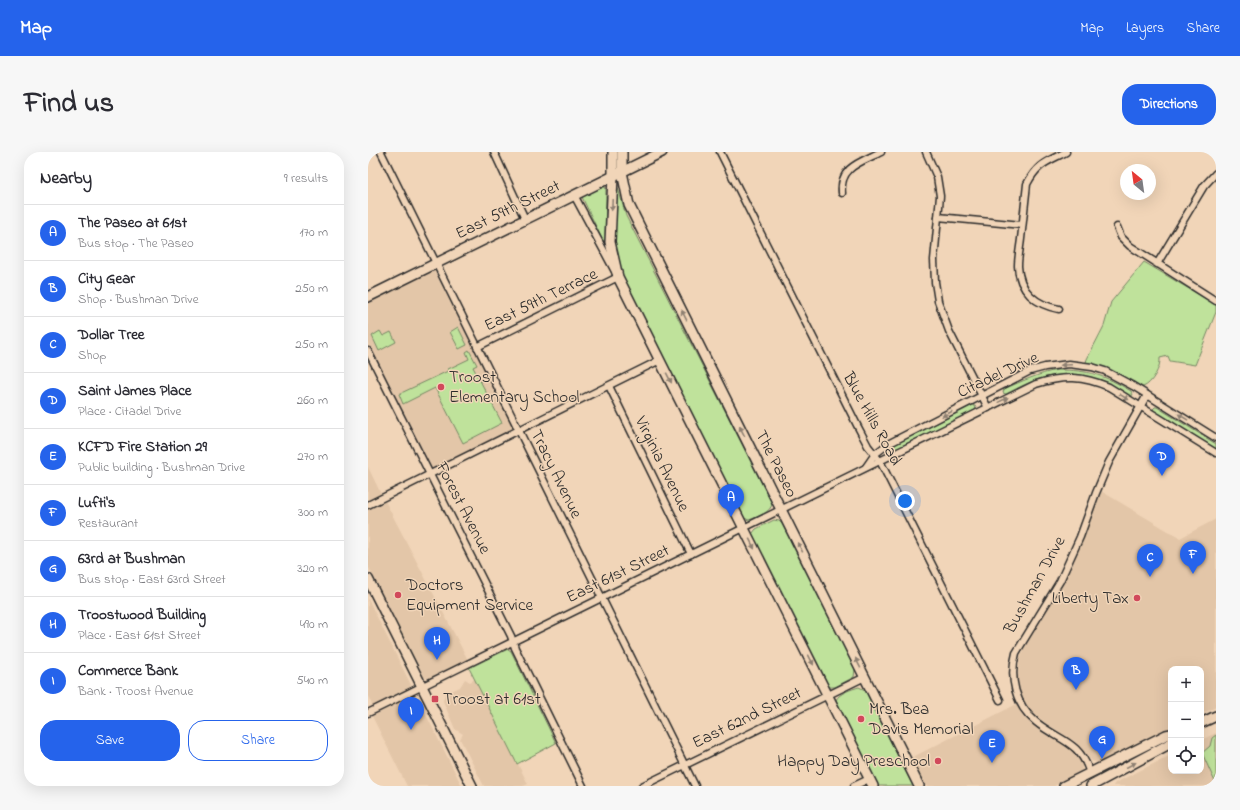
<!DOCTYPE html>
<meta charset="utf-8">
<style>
body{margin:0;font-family:"Indie Flower",sans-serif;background:#f7f7f7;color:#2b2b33}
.controls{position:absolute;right:12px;bottom:12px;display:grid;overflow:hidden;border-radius:8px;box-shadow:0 4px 16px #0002}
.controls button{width:36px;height:36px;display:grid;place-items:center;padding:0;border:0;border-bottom:1px solid #e1e1e2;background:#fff;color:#2b2b33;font:20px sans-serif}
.compass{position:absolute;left:752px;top:12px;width:36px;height:36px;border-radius:50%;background:#fff;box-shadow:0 4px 16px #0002;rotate:331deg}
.you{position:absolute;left:537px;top:349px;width:14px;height:14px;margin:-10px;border:3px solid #fff;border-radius:50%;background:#1a73e8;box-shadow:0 0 0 6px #1a73e833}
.badge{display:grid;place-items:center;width:26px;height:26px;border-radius:50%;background:#2563eb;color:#fff;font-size:13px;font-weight:700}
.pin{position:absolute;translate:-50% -33px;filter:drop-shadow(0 1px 2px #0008)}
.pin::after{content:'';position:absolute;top:21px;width:14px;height:12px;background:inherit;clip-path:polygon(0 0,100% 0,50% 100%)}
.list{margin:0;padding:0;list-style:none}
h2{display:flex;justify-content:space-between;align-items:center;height:52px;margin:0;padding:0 16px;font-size:17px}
h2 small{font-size:13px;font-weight:400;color:#7c7c81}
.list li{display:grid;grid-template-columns:26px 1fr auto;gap:12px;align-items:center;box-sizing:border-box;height:56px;padding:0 16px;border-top:1px solid #e1e1e2}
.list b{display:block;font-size:15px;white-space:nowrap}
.list p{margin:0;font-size:13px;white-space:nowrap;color:#7c7c81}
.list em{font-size:13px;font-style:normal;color:#7c7c81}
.actions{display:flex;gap:8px;padding:12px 16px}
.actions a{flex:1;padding:9px 0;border:1px solid #2563eb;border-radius:16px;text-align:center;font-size:14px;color:#2563eb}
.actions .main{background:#2563eb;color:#fff}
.icon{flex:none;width:22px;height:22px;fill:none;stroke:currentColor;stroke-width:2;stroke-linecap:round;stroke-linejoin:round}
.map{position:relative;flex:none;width:848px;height:634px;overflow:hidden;border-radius:16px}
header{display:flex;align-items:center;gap:24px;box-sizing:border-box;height:56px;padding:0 20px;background:#2563eb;color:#fff}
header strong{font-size:19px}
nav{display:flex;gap:22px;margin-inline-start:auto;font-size:14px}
.intro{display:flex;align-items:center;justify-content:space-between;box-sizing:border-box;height:96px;padding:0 24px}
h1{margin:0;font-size:28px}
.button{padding:10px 18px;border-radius:16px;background:#2563eb;color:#fff;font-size:14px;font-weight:700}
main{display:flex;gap:24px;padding:0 24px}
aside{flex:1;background:#fff;border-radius:16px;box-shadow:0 4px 16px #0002}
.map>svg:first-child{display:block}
.built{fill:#e3c6a8}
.green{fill:#bfe29b;stroke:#758663}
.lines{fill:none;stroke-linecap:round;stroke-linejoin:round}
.street-casing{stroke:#2b2b2b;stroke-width:9}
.secondary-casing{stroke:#2b2b2b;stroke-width:12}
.street{stroke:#f1d5b8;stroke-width:6}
.secondary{stroke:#f1d5b8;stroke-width:9}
.oneway{fill:#8e8072}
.poi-dot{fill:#d1495b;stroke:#f1d5b8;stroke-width:1.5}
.labels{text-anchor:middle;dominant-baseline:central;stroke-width:3;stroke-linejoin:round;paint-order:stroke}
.street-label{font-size:17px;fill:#2b2b2b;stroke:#f1d5b8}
.poi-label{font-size:17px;fill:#2b2b2b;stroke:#f1d5b8;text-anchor:start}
</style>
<header>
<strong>Map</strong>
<nav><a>Map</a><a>Layers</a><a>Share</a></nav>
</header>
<div class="intro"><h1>Find us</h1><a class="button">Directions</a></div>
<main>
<aside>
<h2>Nearby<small>9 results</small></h2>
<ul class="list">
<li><span class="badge">A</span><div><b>The Paseo at 61st</b><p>Bus stop · The Paseo</p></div><em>170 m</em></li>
<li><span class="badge">B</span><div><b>City Gear</b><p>Shop · Bushman Drive</p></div><em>250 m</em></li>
<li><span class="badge">C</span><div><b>Dollar Tree</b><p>Shop</p></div><em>250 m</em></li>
<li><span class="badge">D</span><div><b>Saint James Place</b><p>Place · Citadel Drive</p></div><em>260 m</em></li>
<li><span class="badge">E</span><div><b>KCFD Fire Station 29</b><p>Public building · Bushman Drive</p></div><em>270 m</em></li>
<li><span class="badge">F</span><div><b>Lufti's</b><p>Restaurant</p></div><em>300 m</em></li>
<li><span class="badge">G</span><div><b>63rd at Bushman</b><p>Bus stop · East 63rd Street</p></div><em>320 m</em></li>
<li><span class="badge">H</span><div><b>Troostwood Building</b><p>Place · East 61st Street</p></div><em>490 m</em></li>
<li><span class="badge">I</span><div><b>Commerce Bank</b><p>Bank · Troost Avenue</p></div><em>540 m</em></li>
</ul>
<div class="actions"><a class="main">Save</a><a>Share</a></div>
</aside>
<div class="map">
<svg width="848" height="634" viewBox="0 0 848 634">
<rect width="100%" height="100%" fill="#f1d5b8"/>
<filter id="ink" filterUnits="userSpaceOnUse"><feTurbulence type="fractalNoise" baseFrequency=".025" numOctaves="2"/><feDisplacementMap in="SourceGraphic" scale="8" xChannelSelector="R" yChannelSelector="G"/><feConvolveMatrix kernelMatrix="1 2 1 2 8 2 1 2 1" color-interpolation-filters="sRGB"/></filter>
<g filter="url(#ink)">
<g class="built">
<path d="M66 118 146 277 63 318 0 192V150Z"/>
<path d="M0 315 13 342 0 348Z"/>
<path d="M733 339 812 386 848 367V555L833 562V517H803V576L732 611 724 609 708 590 676 570 663 559 655 547 651 538 650 526 652 506 658 493 695 432 705 411Z"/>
<path d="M17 349 100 508 62 527 56 525 54 522 0 414V358Z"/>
<path d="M0 447 43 533 40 538 5 555 0 544Z"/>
<path d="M97 527 102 530 107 527 160 632 155 634H116L92 587 95 582 87 577 75 549 77 542 92 535Z"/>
<path d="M45 544 49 545 51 549 94 634H39L4 564Z"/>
<path d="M649 552 657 566 667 575 692 589 708 603 714 613V618L711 621 686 634H557L543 606Z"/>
<path d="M848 581V634H745L747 631 803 603V619H833V588Z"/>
</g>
<g class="green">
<path d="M234 34 237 35 238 37 237 86 236 89H235L214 45Z"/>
<path d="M248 36H250L258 64 404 351C404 360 389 365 381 368L376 366 271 158 255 125 250 109 247 86Z"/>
<path d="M776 110 848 153V160L827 213 802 209 800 204 792 206C793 215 784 232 775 235L743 219 718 210 719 207 736 174 743 150Z"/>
<path d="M90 175 99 193 91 197 82 180Z"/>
<path d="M12 179 15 184 23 180 28 190 11 199 4 184Z"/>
<path d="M101 198 109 213 105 215 134 271 95 291 67 236 35 252 31 242 80 219V217L101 207 98 200Z"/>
<path d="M689 218C721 218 736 223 763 239L765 243 761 244C737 225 704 218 675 226 662 229 650 236 638 242L635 241 636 237C654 229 670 222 689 218Z"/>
<path d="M605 253 608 255 607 258 522 301 519 300V296Z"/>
<path d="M787 255H789L848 292V297L787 260 785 257Z"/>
<path d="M406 368 411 369 414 372 487 517 486 525 467 535H462L457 530 384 384V382L388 377Z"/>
<path d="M140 497 143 499 188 591 149 612 101 516Z"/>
<path d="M491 535 497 538 545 634H510L468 548C471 541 484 537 491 535Z"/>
<path d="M848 583V632L834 601 842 594 844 586Z"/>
</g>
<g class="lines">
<defs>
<g id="street">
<path d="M13 0 327 634"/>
<path d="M126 0 157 67"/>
<path d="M352 0 490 275 500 294 512 309 632 548"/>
<path d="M558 0 569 25 572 44 566 108 567 130 570 149 581 179 620 256"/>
<path d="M474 41C471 15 493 10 513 0"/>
<path d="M570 65 654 73"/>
<path d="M749 75 753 85 762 94 848 149"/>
<path d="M789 112 836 34 848 21"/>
<path d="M691 157C668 153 651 139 650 114 650 105 652 96 653 87 655 68 657 50 659 32 670 11 679 10 698 0"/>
<path d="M109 195 250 125 206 43"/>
<path d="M0 199 143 484 147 496 215 634"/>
<path d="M241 234 323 402"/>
<path d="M498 315 507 302 520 292 662 219 677 215 701 212 724 215 737 219 765 234 848 286"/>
<path d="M0 353 292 208"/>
<path d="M0 561 668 232C696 223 715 224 741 235L848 301"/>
<path d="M722 621C711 588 691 589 668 570 647 553 641 526 648 501L692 429 712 385 728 341 741 310 779 243"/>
<path d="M274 634 497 525"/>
<path d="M486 634 501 627"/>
</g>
<g id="secondary">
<path d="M245 0V24L242 90 250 125 505 634"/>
<path d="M254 0V20L261 53 551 634"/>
<path d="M0 145 294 0"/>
<path d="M0 427 104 634"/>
<path d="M833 571 848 564"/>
<path d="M696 634 798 583 803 582"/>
<path d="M723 634 803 591"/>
</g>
</defs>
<use href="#street" class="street-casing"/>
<use href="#secondary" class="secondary-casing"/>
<use href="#street" class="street"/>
<use href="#secondary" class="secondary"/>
</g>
<defs><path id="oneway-solid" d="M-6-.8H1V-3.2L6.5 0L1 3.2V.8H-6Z"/></defs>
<g class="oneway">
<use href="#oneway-solid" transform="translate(244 53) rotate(93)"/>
<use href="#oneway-solid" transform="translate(316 163) rotate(-117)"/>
<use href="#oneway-solid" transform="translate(698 213) rotate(178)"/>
<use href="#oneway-solid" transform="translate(301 226) rotate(63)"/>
<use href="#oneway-solid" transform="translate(756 245) rotate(31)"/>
<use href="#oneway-solid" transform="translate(635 248) rotate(-26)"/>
<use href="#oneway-solid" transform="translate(579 262) rotate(153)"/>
<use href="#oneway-solid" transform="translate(815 265) rotate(-148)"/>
<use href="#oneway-solid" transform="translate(374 279) rotate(-117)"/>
<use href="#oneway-solid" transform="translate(384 392) rotate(63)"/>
<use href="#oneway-solid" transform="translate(432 395) rotate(-117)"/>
<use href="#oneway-solid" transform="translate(443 508) rotate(63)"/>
<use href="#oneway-solid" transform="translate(490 511) rotate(-117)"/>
<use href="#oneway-solid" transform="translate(763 613) rotate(-28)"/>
</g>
</g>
<g class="poi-dot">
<circle cx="73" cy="235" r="4"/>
<circle cx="30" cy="443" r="4"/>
<circle cx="769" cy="446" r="4"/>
<rect x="63" y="543" width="8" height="8" rx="2"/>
<circle cx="493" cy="567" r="4"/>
<circle cx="570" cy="609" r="4"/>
</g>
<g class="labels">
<g class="street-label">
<text transform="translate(140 58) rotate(-26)">East 59th Street</text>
<text transform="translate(173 148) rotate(-26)">East 59th Terrace</text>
<text transform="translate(630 223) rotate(-25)">Citadel Drive</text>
<text transform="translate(504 267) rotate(61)">Blue Hills Road</text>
<text transform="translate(294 312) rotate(64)">Virginia Avenue</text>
<text transform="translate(408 312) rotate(63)">The Paseo</text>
<text transform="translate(188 322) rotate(64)">Tracy Avenue</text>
<text transform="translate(95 356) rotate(63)">Forest Avenue</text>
<text transform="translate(250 422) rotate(-26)">East 61st Street</text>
<text transform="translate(667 433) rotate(-61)">Bushman Drive</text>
<text transform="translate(379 566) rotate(-26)">East 62nd Street</text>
</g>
<g class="poi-label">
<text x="81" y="225">Troost<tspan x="81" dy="20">Elementary School</tspan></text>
<text x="38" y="433">Doctors<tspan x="38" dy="20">Equipment Service</tspan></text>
<text x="761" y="446" text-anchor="end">Liberty Tax</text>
<text x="75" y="547">Troost at 61st</text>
<text x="501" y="557">Mrs. Bea<tspan x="501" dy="20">Davis Memorial</tspan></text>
<text x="562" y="609" text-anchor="end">Happy Day Preschool</text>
</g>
</g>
</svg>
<div class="controls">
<button>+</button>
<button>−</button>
<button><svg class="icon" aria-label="locate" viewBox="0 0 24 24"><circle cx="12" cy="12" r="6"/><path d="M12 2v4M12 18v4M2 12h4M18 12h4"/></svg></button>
</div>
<svg class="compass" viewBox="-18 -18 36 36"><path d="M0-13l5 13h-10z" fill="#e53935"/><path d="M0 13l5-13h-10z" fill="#7c7c81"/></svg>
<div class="you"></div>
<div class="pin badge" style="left:363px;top:365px">A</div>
<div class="pin badge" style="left:708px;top:538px">B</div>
<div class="pin badge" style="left:782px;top:425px">C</div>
<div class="pin badge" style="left:794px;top:324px">D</div>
<div class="pin badge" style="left:624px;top:611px">E</div>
<div class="pin badge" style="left:825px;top:422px">F</div>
<div class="pin badge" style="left:734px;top:607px">G</div>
<div class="pin badge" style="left:69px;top:508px">H</div>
<div class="pin badge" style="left:43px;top:578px">I</div>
</div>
</main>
